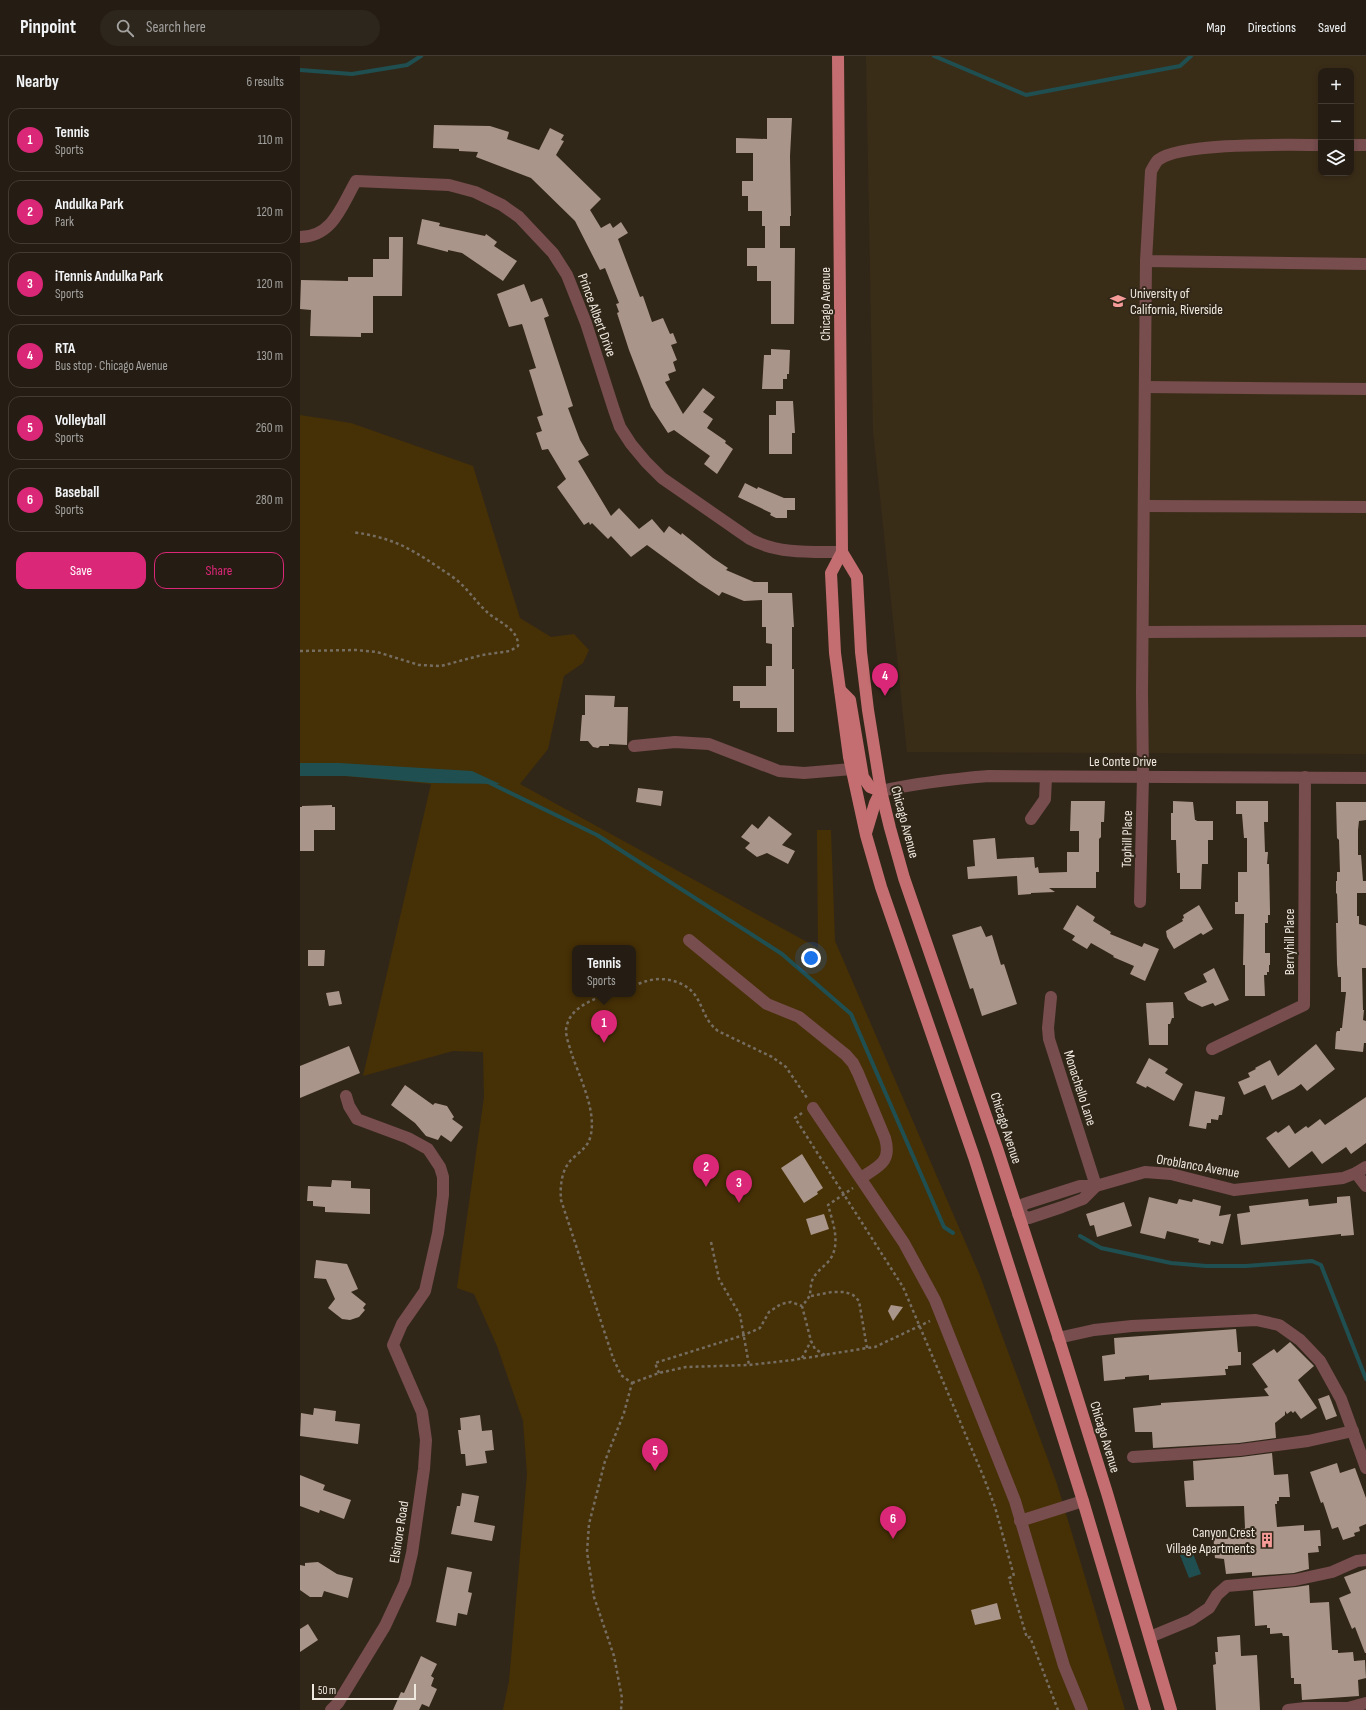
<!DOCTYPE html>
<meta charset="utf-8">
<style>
body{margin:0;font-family:"Sofia Sans Condensed",sans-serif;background:#2d261c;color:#f1f3f6}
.controls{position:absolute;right:12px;top:12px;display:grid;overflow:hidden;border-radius:8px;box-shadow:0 2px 6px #0003}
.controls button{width:36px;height:36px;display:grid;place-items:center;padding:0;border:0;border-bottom:1px solid #423b33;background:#251d13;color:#f1f3f6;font:20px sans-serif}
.scale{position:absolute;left:12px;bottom:10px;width:104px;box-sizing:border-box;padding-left:4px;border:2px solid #efe8df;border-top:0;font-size:11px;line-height:14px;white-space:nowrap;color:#efe8df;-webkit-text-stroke:3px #312719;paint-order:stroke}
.you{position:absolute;left:511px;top:902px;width:14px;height:14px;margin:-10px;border:3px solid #fff;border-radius:50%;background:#1a73e8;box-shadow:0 0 0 6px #1a73e833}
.badge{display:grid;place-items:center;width:26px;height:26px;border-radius:50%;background:#db2777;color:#fff;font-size:13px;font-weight:700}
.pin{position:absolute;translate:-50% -33px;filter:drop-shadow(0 1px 2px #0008)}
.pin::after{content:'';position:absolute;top:21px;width:14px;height:12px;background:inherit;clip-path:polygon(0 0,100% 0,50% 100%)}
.popup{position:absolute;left:272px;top:889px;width:64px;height:52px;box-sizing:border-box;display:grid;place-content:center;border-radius:8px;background:#251d13;filter:drop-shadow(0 1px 3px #0005);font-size:13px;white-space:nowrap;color:#a3a2a0}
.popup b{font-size:15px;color:#f1f3f6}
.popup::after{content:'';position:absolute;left:50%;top:100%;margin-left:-8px;border:8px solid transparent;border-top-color:#251d13}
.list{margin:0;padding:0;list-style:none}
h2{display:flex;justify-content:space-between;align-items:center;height:52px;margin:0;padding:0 16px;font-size:17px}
h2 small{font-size:13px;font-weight:400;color:#a3a2a0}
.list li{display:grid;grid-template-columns:26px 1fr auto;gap:12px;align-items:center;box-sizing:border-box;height:64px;margin:0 8px 8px;padding:0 8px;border:1px solid #423b33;border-radius:12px}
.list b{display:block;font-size:15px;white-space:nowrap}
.list p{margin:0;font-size:13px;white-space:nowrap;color:#a3a2a0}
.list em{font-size:13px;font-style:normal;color:#a3a2a0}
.actions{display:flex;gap:8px;padding:12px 16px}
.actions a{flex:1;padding:9px 0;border:1px solid #db2777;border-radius:12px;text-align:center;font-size:14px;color:#db2777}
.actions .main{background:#db2777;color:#fff}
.icon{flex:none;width:22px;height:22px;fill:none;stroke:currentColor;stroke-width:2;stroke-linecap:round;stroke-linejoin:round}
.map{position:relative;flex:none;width:1066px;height:1654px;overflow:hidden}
header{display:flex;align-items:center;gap:24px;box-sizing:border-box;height:56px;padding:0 20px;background:#251d13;border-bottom:1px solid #423b33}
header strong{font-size:19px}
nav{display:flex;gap:22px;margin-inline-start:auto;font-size:14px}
.search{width:280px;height:36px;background:#2d261c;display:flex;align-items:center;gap:10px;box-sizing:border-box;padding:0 14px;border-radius:22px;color:#a3a2a0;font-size:15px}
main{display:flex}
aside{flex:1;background:#251d13}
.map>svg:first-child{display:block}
.built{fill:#3a2d18;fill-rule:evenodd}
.green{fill:#463006;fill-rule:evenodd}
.water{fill:#1f4f51}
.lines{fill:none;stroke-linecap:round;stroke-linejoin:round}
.stream{stroke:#1f4f51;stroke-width:4}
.building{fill:#a99589}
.path{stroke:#766d61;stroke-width:2.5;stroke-dasharray:3 3;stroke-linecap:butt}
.minor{stroke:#774d4e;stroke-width:12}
.major{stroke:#c46e71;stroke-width:12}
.labels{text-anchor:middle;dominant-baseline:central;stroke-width:4;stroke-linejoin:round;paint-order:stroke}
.poi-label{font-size:14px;fill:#efe8df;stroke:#312719;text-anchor:start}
.street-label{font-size:14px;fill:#efe8df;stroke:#312719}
</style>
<header>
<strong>Pinpoint</strong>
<div class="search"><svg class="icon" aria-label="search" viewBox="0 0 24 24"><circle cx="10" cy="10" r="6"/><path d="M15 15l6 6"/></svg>Search here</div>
<nav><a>Map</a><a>Directions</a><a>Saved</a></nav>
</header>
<main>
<aside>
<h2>Nearby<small>6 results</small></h2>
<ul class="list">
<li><span class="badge">1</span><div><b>Tennis</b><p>Sports</p></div><em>110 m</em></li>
<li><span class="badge">2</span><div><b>Andulka Park</b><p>Park</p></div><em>120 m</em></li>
<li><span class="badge">3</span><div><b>iTennis Andulka Park</b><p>Sports</p></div><em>120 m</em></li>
<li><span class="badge">4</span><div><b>RTA</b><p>Bus stop · Chicago Avenue</p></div><em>130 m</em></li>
<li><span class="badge">5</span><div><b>Volleyball</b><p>Sports</p></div><em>260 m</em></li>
<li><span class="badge">6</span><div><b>Baseball</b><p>Sports</p></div><em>280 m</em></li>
</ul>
<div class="actions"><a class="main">Save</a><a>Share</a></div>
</aside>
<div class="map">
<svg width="1066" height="1654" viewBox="0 0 1066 1654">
<rect width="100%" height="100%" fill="#312719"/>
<path class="built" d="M566 0H1066V698L607 696 573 374ZM1021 15H1051V117H1021Z"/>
<path class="green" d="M0 359 51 367 173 410 220 562 251 581 274 578 289 594 283 607 264 620 248 693 220 728 518 892 517 774H531L535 885 680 1220 757 1428 825 1654H203L209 1625 227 1418 223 1365 197 1290 174 1238 157 1232 184 1041 183 996 153 995 63 1020 131 728 45 720H0ZM275 892H333V938H275Z"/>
<g class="water">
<path d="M0 707H39L172 715 200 728 131 727 45 720H0Z"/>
<path d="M892 1495 901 1518 889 1522 880 1499Z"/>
</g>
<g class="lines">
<g class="stream">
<path d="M634 0 726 39 880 10 891 0"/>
<path d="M0 14 52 18 107 9 121 0"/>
<path d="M188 726 297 779 482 898 551 958 644 1171 653 1177"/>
<path d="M780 1180 801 1192 871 1207 906 1210H946L1012 1205 1021 1209 1066 1323"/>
</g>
</g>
<g class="building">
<path d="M467 62H492L490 100 491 160H490V170H480V192H495L494 268H471V225H457V210H447V192H465V170H462V155H448V140H442V125H453V97H436V82L467 83Z"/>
<path d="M134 69 190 70 209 76 207 83 239 94 250 72 264 79 261 84 264 85 256 99 301 143 290 154 301 172 310 167 313 172 321 166 328 177 318 183 340 241 343 240 352 266 363 262 370 278 373 277 377 287 371 289 377 304 373 306 376 315 368 318 370 324 365 326 383 358 403 332 415 341 403 356 413 363 407 372 426 385 425 387 433 393 417 418 404 408 410 400 374 374 368 377 351 351 329 294 317 257 319 256 316 248 319 247 305 212 300 214 275 165 231 122 176 101 178 96 159 95V93L133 92Z"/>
<path d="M122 163 140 167 139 170 185 180 186 178 197 186 194 190 217 205 203 225 162 197 148 194V196L117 188Z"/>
<path d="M89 181H103L102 240H73V277H61V281L10 280 11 254 0 253 1 224 48 225V221H73V203H89Z"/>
<path d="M224 228 231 246 242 242 249 260 244 262 273 350 268 352 280 384 289 399 278 405 311 460 319 452 339 473 352 463 364 477 369 470 381 479 382 477 413 502 428 512 426 514 454 526H468V537H492L494 571H492V613H494V676H477V652H440V645H433V630H466V610H472V588L466 587V571H462V544L444 545 422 536 419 540 399 527 347 489 331 501 311 480 308 483 292 467 290 469 289 466 284 469 257 431 266 423 248 393 242 394 236 377 242 375 237 361 243 359 229 314 236 312 222 268 209 271 197 238Z"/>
<path d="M471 293 490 294 489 318H487V323H483V333H462L464 299H471Z"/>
<path d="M476 345H493L495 377H492V398H469V359H476Z"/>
<path d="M445 427 457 433 458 431 484 442H495V454H487V462H476L470 459 471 457 438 441Z"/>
<path d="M285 639 315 640 314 651H328L327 689 309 688V690H300L298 692 293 691 288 685H280L282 659H285Z"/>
<path d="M338 732 363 735 361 750 336 746Z"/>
<path d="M771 745H805L804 766H801V781L799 783V816H796V832H749L755 836 731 837V838L718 839 717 820 668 823 667 811 675 810 673 784 695 782 697 803 734 801 735 812 738 811 739 817 767 816V796H779V775H770Z"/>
<path d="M873 745 893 746 895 764H897L896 765H913V784H908V808H902L901 833H880V817H877L876 784H871V757H873Z"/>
<path d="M936 745H968V766H964L965 796H968L967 808H969L970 855V859H968V867H965V897H970V909H969V916H967V919H964L965 940H945V909H943L944 858H935V846H938V816H947V782H944L942 758H936Z"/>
<path d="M1036 746H1066V764L1059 765 1058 774V799H1061L1063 825H1066V837H1057V860H1059V868L1066 870V912H1062L1063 954H1064L1063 964 1066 965V987H1064L1063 996 1035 993 1036 977 1037 975H1040V972H1042L1046 936H1041V921H1038L1037 908 1036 867H1038L1037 838 1036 837V825H1037V816H1040L1039 784 1037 782Z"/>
<path d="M32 749V751H35V774H14V795H0V751H2V750Z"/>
<path d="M469 760 492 778 482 789 495 795 488 808 467 797 457 801 445 792 450 787 441 781 452 768 458 773Z"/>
<path d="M777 849 795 861 793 865 811 876 810 878 842 891 844 887 859 893 845 925 830 918 834 910 813 901 814 900 791 887 787 893 772 884 775 880 763 873Z"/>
<path d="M899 849 913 873 903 879 901 877 874 893 867 881 866 875 883 865 882 863 884 862 883 859Z"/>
<path d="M681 870 686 881 692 879 701 909 704 908 717 948 682 960 673 932 670 933 652 879Z"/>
<path d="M8 894H25L24 910H8Z"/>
<path d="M914 912 929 944 915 950 913 947 902 951 888 944 884 937 907 926 903 918Z"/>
<path d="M39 935 42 948 29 950 26 937Z"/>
<path d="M873 946 874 962H872L870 968H868V989H849L846 947Z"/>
<path d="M1016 988 1035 1013 1007 1035 1001 1028 994 1033 972 1044 965 1029 944 1039 938 1026 950 1021 948 1017 956 1013 955 1012 970 1004 978 1020Z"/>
<path d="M49 990 60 1017 0 1042V1010Z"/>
<path d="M849 1002 863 1010 868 1013 865 1017 883 1028 874 1045 847 1030 846 1032 836 1027Z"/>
<path d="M105 1029 133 1049 135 1047 147 1050 154 1061 152 1063 163 1071 151 1086 141 1079 138 1084 126 1080 115 1067 91 1049Z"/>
<path d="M895 1035 925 1041 922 1059H919L918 1064 911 1063V1067H907L906 1073 889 1070Z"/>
<path d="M1066 1041V1087L1051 1098 1046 1091 1022 1108 1012 1095 989 1112 966 1082 976 1075 978 1077 989 1069 995 1078 1006 1070 1008 1072 1020 1063 1025 1069Z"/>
<path d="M502 1098 523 1132 517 1136 518 1138 504 1147 481 1112Z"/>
<path d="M32 1124 51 1125V1132L70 1133V1158L25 1156V1151L13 1150V1145H7L8 1130 31 1131Z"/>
<path d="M1050 1140 1054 1179 1041 1180V1178L941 1189 937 1158 950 1156 949 1150 1008 1143 1009 1150 1037 1147V1141Z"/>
<path d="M849 1141 877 1148 879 1143 892 1146 893 1143 921 1150 919 1160 931 1158 923 1188 911 1185 910 1189 898 1186 899 1183 867 1175 865 1183 840 1177Z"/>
<path d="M824 1146 832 1170 797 1181 794 1169 790 1170 786 1158Z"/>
<path d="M524 1158 529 1173 511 1179 506 1163Z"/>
<path d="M16 1204 47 1208 58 1233 51 1236 66 1248 63 1252 65 1254 59 1261 50 1264 42 1263 28 1252 35 1243 26 1223 14 1222Z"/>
<path d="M591 1249 603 1251 593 1265 588 1255Z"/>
<path d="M936 1273 938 1296H941V1309L928 1310V1313H925L926 1319 849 1324V1319L825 1321V1323L804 1325 802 1300 815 1298 814 1282Z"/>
<path d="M990 1286 1014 1310 998 1324 1017 1352 1001 1363 995 1355 993 1357 991 1355 987 1358 985 1355V1359L975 1367 976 1382 939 1387 853 1392 852 1376H835L833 1352 861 1349V1347L969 1340 964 1333 968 1331 952 1308 974 1293 977 1297Z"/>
<path d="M1029 1339 1037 1360 1026 1364 1018 1343Z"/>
<path d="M14 1352 36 1355 35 1365 60 1368 58 1388 0 1380 1 1357 13 1359Z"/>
<path d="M180 1359 182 1375 192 1374 194 1394 185 1395 187 1407 166 1410 165 1398H161L158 1374H161L160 1362Z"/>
<path d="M972 1397 974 1419 988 1418 990 1441H979V1445H977V1448H975L977 1471 1004 1469V1475L1020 1474 1021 1490H1018L1019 1496 1008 1497 1009 1513 994 1517 952 1520V1516L926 1518 924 1503 915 1502 913 1477 941 1476V1472H945L944 1450 886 1451 884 1425 894 1424 893 1405 941 1401Z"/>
<path d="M1037 1407 1040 1417 1055 1412 1066 1442V1468L1059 1471 1060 1475 1054 1477 1055 1480 1043 1484 1038 1471 1032 1473 1023 1446 1021 1447 1010 1416Z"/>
<path d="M0 1419 25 1429 23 1434 51 1444 44 1463 20 1454 19 1457 0 1450Z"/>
<path d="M162 1437 179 1440 174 1466 195 1470 192 1485 151 1478 157 1450H160Z"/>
<path d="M18 1506 37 1518 53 1522 48 1542 24 1535 22 1541H10L0 1534V1509L5 1510V1507Z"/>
<path d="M147 1511 172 1516 168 1536 172 1537 167 1559 158 1557 156 1570 136 1566Z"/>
<path d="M1066 1513V1597H1065L1055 1571 1052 1573 1039 1542 1051 1537 1044 1521Z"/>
<path d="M1009 1529 1010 1547 1029 1546 1032 1594H1038V1597L1053 1596 1054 1605 1065 1604 1066 1622 1058 1624 1059 1640 1002 1644 1001 1628H994V1622H991L989 1580H983L982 1577 970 1578V1572H967V1569L955 1570 953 1535 996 1531Z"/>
<path d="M697 1547 701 1563 675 1569 671 1554Z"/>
<path d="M8 1568 18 1584 0 1596V1573Z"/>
<path d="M940 1579 941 1600 957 1599 960 1654H916L913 1609 916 1608 915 1596H918L917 1581Z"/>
<path d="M121 1600 137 1608 131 1620 134 1622 131 1630 137 1633 129 1651 122 1648 119 1654H93L101 1636 104 1637Z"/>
</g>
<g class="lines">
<g class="path">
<path d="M0 595 56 594 77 596 119 609 141 610 182 599 210 595 218 590C219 573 198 566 187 556 177 547 170 536 160 527 154 521 145 516 138 511 107 490 89 481 52 476"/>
<path d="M333 930C338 928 343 926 347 925 363 920 385 925 395 939 404 952 404 964 418 975L472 1001 486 1011 507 1042"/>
<path d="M306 938C292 944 271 952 267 969 264 977 269 988 271 996 279 1020 296 1053 291 1078 289 1091 279 1096 271 1104 261 1115 260 1131 261 1144L313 1302 321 1319 332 1327 324 1357 305 1405 289 1468 287 1496 294 1541 314 1600 322 1642 321 1654"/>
<path d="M502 1057 495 1062 603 1231 684 1422 695 1451 714 1520 709 1522 727 1582 730 1581 758 1654"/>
<path d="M411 1186 419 1223 440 1259 449 1309"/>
<path d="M511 1240 532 1236H545L553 1239 559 1245 567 1292"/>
<path d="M525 1299 515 1293 511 1285 502 1250C514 1236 508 1240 512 1225 514 1218 522 1212 528 1206 542 1190 533 1167 528 1149L553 1132"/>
<path d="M502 1302 511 1285"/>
<path d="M359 1317 355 1307 444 1279 460 1272 469 1256 481 1248 491 1246 502 1250"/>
<path d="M332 1327 359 1317 386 1311 449 1309 493 1304 567 1292 575 1291 630 1265"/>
</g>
<g class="minor">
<path d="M1021 89C989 89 881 86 858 104 855 107 853 112 851 115L846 205 1066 208"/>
<path d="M1051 89H1066"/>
<path d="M0 181C33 181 42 149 56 125L149 129 175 136 202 149 219 161 253 197 267 219 286 267 314 354 320 371 331 388 346 406 362 422 450 483C478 498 511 496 542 496"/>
<path d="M845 331 1066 333"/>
<path d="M844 450 1066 451"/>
<path d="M843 576 1066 575"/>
<path d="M334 690 375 686 409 688 479 715 504 717 552 713"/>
<path d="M581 735C617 727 652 723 689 720L1066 722"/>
<path d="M731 763 745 743 746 721"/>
<path d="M840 846 843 720 842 637 846 205"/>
<path d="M389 884 467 948 499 961 546 999 553 1007 558 1017 585 1082C592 1106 579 1110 561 1122"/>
<path d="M751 941 748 972 749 983 796 1130"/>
<path d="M912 993 1004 949 1005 721"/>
<path d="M513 1052 604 1187 635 1244 715 1445 764 1610 782 1654"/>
<path d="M1056 1117 1066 1130"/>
<path d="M796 1130 783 1143 762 1151 729 1162 718 1158 724 1148 780 1130H796L845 1116 871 1118 934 1134 1043 1122 1056 1117 1066 1111"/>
<path d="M758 1282 794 1274 832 1270 956 1264 979 1269 1000 1284 1020 1305 1041 1343 1066 1412"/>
<path d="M833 1401 940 1394 1008 1385 1053 1375"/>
<path d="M720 1465 783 1445"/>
<path d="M850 1581 891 1564 909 1552 917 1539 927 1530 995 1524 1032 1516 1057 1505 1066 1504"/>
<path d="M31 1654 38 1647 85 1570 105 1527 112 1497 124 1413 126 1384 122 1356 93 1289 102 1268 125 1235 138 1177 143 1139V1121L140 1111 128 1093 108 1082 57 1063 49 1050 46 1040"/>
<path d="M988 1654 1005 1652H1048L1066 1647"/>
</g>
<g class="major">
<path d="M538 0 542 496 531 517 535 597 549 701 566 779 581 831 674 1101 734 1289 783 1445 845 1654"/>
<path d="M542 496 557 521 561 596 568 654 581 735 590 772 604 822 697 1092 758 1280 807 1437 871 1654"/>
<path d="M540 634 550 644 563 721 570 731 581 735"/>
<path d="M566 777 575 747 581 735"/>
</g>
</g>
<defs>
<symbol id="university-bare" viewBox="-9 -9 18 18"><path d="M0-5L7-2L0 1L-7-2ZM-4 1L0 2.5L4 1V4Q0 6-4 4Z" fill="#f59b98" stroke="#312719" stroke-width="2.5" paint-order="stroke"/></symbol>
<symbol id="building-bare" viewBox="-9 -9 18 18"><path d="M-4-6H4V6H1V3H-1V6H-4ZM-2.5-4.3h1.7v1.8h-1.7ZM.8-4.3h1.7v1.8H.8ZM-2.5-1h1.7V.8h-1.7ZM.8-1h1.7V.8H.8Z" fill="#f59b98" stroke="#312719" stroke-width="2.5" paint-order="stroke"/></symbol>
</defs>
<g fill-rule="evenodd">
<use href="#university-bare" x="807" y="234" width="22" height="22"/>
<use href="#building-bare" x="956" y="1473" width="22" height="22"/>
</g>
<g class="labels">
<g class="poi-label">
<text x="830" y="237">University of<tspan x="830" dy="16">California, Riverside</tspan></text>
<text x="955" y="1476" text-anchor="end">Canyon Crest<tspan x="955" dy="16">Village Apartments</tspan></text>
</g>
<g class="street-label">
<text transform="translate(525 248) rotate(-90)">Chicago Avenue</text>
<text transform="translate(297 259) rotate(70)">Prince Albert Drive</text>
<text x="823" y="705">Le Conte Drive</text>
<text transform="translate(605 766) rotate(75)">Chicago Avenue</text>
<text transform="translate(827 783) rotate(-89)">Tophill Place</text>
<text transform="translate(989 886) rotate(-90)">Berryhill Place</text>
<text transform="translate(780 1032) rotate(72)">Monachello Lane</text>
<text transform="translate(706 1072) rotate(72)">Chicago Avenue</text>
<text transform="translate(898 1110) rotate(10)">Oroblanco Avenue</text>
<text transform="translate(805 1381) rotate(73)">Chicago Avenue</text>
<text transform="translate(99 1476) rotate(-81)">Elsinore Road</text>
</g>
</g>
</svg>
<div class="controls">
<button>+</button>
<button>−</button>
<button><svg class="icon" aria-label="layers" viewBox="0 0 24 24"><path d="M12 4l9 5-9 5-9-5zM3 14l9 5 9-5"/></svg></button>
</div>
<div class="scale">50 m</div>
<div class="you"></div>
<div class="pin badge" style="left:304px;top:987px">1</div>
<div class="popup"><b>Tennis</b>Sports</div>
<div class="pin badge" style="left:406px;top:1131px">2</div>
<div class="pin badge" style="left:439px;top:1147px">3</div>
<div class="pin badge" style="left:585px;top:640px">4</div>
<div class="pin badge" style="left:355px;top:1415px">5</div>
<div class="pin badge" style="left:593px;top:1483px">6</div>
</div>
</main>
